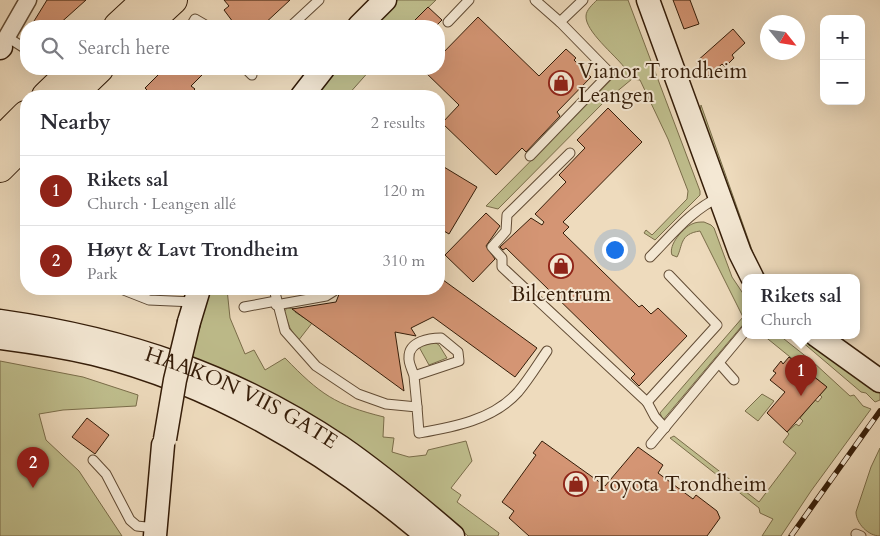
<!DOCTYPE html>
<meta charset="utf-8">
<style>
body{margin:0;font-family:Cardo,serif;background:#f7f7f7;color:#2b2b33}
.controls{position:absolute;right:15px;top:15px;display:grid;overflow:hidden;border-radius:10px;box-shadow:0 5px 20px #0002}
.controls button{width:45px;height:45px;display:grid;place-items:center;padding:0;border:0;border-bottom:1px solid #e1e1e2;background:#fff;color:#2b2b33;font:25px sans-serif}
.compass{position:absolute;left:760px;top:15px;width:45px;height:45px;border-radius:50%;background:#fff;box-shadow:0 5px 20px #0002;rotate:120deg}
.you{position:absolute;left:614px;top:249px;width:18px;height:18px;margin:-12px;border:4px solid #fff;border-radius:50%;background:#1a73e8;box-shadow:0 0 0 8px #1a73e833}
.badge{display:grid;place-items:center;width:32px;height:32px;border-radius:50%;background:#8f2418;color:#fff;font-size:16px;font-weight:700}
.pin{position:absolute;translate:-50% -41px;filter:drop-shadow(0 1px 2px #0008)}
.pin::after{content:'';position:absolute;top:26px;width:18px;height:15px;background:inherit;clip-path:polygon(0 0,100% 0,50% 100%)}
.popup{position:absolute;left:742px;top:274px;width:118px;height:65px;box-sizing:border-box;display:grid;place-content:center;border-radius:10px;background:#fff;filter:drop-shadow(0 1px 4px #0005);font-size:16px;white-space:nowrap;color:#7c7c81}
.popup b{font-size:19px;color:#2b2b33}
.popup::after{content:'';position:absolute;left:50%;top:100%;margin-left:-10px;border:10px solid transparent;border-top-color:#fff}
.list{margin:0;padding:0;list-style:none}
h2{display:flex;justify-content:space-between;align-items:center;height:65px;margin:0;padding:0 20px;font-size:21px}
h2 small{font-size:16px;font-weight:400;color:#7c7c81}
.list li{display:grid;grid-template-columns:32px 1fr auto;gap:15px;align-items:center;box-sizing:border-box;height:70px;padding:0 20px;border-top:1px solid #e1e1e2}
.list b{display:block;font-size:19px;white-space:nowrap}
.list p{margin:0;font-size:16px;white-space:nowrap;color:#7c7c81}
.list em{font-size:16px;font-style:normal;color:#7c7c81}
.icon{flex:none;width:28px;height:28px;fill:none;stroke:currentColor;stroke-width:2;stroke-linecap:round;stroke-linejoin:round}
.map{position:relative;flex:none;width:880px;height:536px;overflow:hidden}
.search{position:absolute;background:#fff;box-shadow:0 5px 20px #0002;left:20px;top:20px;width:425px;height:55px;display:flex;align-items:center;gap:12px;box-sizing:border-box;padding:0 18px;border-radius:20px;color:#7c7c81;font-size:19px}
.panel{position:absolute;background:#fff;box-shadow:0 5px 20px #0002;left:20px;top:90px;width:425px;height:205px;border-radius:20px}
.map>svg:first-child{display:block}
.green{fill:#bfbe8d;stroke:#7a6d4a}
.building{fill:#d49574;stroke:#341c08}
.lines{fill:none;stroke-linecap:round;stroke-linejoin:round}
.lane-casing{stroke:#624c35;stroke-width:11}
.street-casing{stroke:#624c35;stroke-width:19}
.secondary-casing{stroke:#341c08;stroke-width:25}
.highway-casing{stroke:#341c08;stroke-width:30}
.lane{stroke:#f4e8d4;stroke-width:9}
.street{stroke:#f4e8d4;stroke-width:16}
.secondary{stroke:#f4e8d4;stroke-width:22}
.highway{stroke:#eedbbd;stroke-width:28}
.rail-casing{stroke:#341c08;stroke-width:5.5}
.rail{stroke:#f4e8d4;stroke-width:4;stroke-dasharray:11;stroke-linecap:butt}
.secondary-bridge-casing{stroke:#341c08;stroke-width:25;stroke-linecap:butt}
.secondary-bridge{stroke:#f4e8d4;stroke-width:22}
.labels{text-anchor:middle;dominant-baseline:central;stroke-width:4;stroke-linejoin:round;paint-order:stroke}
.poi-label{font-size:21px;fill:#341c08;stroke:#f4e8d4;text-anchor:start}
.street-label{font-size:21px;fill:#341c08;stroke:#f4e8d4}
</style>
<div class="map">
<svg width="880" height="536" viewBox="0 0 880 536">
<rect width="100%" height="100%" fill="#eedbbd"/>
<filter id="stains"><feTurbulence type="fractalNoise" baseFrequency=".004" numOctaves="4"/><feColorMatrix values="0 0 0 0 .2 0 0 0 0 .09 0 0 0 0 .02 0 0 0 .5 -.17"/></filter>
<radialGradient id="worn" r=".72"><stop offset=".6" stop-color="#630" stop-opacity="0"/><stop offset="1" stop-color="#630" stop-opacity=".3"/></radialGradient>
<g class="green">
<path d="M397 0H436L409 26H372Z"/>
<path d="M597 0H628L700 191V195L655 240 644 233 646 230 652 235 687 199 688 191 668 139 640 80 632 79 603 103 498 209 486 206 624 67C615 55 585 31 586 16 586 10 593 4 597 0Z"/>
<path d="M334 69H371L347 96H314Z"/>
<path d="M701 105 758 267 767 277H763L757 269 700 112Z"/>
<path d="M704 222 711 225 714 228 732 277 746 298V321L663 420 660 413 743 317 700 231C679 234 683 246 677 257L672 255C668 245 683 228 692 224 696 222 700 222 704 222Z"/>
<path d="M209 289H227L230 318 245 354 254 350 265 370 285 358C320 394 335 405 384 417L383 437 394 438 392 452 409 457 426 455 428 450 466 441 472 461 451 488 461 495 457 502 499 533 498 536H468L422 496 189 357Z"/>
<path d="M287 308 297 309 295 312 312 323 298 341 290 328 284 312Z"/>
<path d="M763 335H779L813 362 850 396 854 395 863 406 871 409 811 491 781 536H762L773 519 760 513 759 508 670 438 674 436 759 502 796 453 783 442 789 434 787 432 796 424 799 426 803 421 800 418 815 400 818 402 822 397 820 395 827 387Z"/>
<path d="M794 335H804L880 390V400L875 402 866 393 861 392Z"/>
<path d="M434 342 439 345 447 358 429 365 419 347 424 343Z"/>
<path d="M0 361 83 377 138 395 136 406 63 410 39 414 46 440 79 471 122 536H0Z"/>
<path d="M762 394 774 401 758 421 745 411Z"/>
<path d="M880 448V536C868 536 856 523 856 512L871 467Z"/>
</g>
<g class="building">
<path d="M47 0H86L57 26H31Z"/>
<path d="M224 0H290L262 26H236L224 10 229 6Z"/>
<path d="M673 0H690L699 24 684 29Z"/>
<path d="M428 7 442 20 436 26H409Z"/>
<path d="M478 17 539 76 566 49 576 58 574 60 591 77 557 112 560 116 526 152 522 148 496 175 442 123 459 105 422 69H439V57Z"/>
<path d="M733 29 745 43 732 55 734 58 725 67 722 64 709 76 696 62Z"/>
<path d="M164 69H208L191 86 195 89 188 96H153L145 88Z"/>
<path d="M608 108 642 142 563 222 569 227 563 233 639 307 642 305 651 314 658 308 687 336 639 386 631 378 635 374 506 248 503 250 500 247 531 218 542 225 544 222 535 214 566 182 559 175 585 148 577 140Z"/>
<path d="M439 164 477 187 449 234 439 228Z"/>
<path d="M486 213 500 226 486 246 495 259 473 282 445 255Z"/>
<path d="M439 277 537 348 515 377 433 317 411 328 416 336 395 332 404 391 292 309 336 302 341 289H439Z"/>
<path d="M789 357 827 387 787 432 767 413 785 392 770 380 776 373 773 371 781 361 783 364Z"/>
<path d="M87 418 109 435 95 454 72 437Z"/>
<path d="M542 441 605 486 638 447 663 465 658 473 693 499 696 495 717 511 720 518 707 536H529L509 518 514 511 502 502 536 455 533 453Z"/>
</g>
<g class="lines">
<defs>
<g id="lane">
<path d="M535 0 560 22"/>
<path d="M448 22 469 0"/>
<path d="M191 26 195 19 207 26"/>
<path d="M291 26 319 0"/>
<path d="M7 37 26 49"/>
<path d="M246 69 252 75"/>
<path d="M570 153 507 215 506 231 492 247 502 258V267L647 402 717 325 669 275"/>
<path d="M530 156 610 73 560 22 583 0"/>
<path d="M650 257C671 236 692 209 720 197"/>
<path d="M121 289 149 300 194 302"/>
<path d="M274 289 285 331 316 366 358 394 386 404 417 407 419 433C453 427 493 420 518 392 529 379 538 364 547 351"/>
<path d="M276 305 326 296 334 291"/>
<path d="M244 307 276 301"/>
<path d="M719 363 734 380"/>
<path d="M414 376C413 371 408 363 409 357 409 341 430 338 441 338L458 352 459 361 414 376 417 407"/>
<path d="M647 402 655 417 665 428"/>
<path d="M651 444 746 330"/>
<path d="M93 460 106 474 130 520 137 526 155 528"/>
<path d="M856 534 861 536"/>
</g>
<path id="street" d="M1 47 28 0"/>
<g id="secondary">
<path d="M648 0 740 253 752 277"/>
<path d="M359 26 385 0"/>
<path d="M0 48 1 47"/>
<path d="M302 96 323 69"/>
<path id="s1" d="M0 321C126 339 234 375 341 447 380 474 417 505 453 536"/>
<path d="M189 322 199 289"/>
<path d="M816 335 880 381"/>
<path d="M0 338C31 342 63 347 94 354 219 385 329 453 427 536"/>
<path d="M155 536 163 445"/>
</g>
<g id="highway">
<path d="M118 26 146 0"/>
<path d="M145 26 173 0"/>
<path d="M46 96 74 69"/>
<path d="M71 96 99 69"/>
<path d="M0 141 26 115"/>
<path d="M0 168 26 142"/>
</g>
</defs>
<use href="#lane" class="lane-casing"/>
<use href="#street" class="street-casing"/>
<use href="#secondary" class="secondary-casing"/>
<use href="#highway" class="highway-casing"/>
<use href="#lane" class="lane"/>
<use href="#street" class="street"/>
<use href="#secondary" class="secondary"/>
<use href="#highway" class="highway"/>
<defs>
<path id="rail" d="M791 536 880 411"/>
</defs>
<use href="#rail" class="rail-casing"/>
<use href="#rail" class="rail"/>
<defs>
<path id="secondary-bridge" d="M165 439 175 380 189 322"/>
</defs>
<use href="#secondary-bridge" class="secondary-bridge-casing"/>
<use href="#secondary-bridge" class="secondary-bridge"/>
</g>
<defs>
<symbol id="shop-ring" viewBox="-11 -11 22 22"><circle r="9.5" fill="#f4e8d4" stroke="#8f2418" stroke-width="1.5"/><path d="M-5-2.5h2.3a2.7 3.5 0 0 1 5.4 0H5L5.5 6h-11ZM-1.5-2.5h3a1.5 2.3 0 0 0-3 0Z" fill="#8f2418"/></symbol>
</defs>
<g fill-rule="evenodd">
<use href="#shop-ring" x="547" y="69" width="28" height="28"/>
<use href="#shop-ring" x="547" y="252" width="28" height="28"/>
<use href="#shop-ring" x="562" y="470" width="28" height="28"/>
</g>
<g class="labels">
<g class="poi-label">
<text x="578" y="71">Vianor Trondheim<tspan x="578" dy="24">Leangen</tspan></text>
<text x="561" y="294" text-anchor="middle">Bilcentrum</text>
<text x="594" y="484">Toyota Trondheim</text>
</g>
<g class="street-label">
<text stroke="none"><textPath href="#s1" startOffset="255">HAAKON VIIS GATE</textPath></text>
</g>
</g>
<rect width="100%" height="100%" filter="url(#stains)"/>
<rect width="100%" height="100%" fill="url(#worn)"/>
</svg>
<div class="controls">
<button>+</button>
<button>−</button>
</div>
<svg class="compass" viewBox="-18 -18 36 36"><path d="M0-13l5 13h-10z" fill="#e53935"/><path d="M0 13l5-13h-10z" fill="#7c7c81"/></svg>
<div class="you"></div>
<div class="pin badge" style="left:801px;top:396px">1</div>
<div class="popup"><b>Rikets sal</b>Church</div>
<div class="pin badge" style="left:33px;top:488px">2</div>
<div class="search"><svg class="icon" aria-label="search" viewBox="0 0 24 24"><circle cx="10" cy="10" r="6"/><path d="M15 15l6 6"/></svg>Search here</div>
<section class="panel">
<h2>Nearby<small>2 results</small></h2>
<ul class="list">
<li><span class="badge">1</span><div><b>Rikets sal</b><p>Church · Leangen allé</p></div><em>120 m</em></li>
<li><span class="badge">2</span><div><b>Høyt &amp; Lavt Trondheim</b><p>Park</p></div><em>310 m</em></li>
</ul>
</section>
</div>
